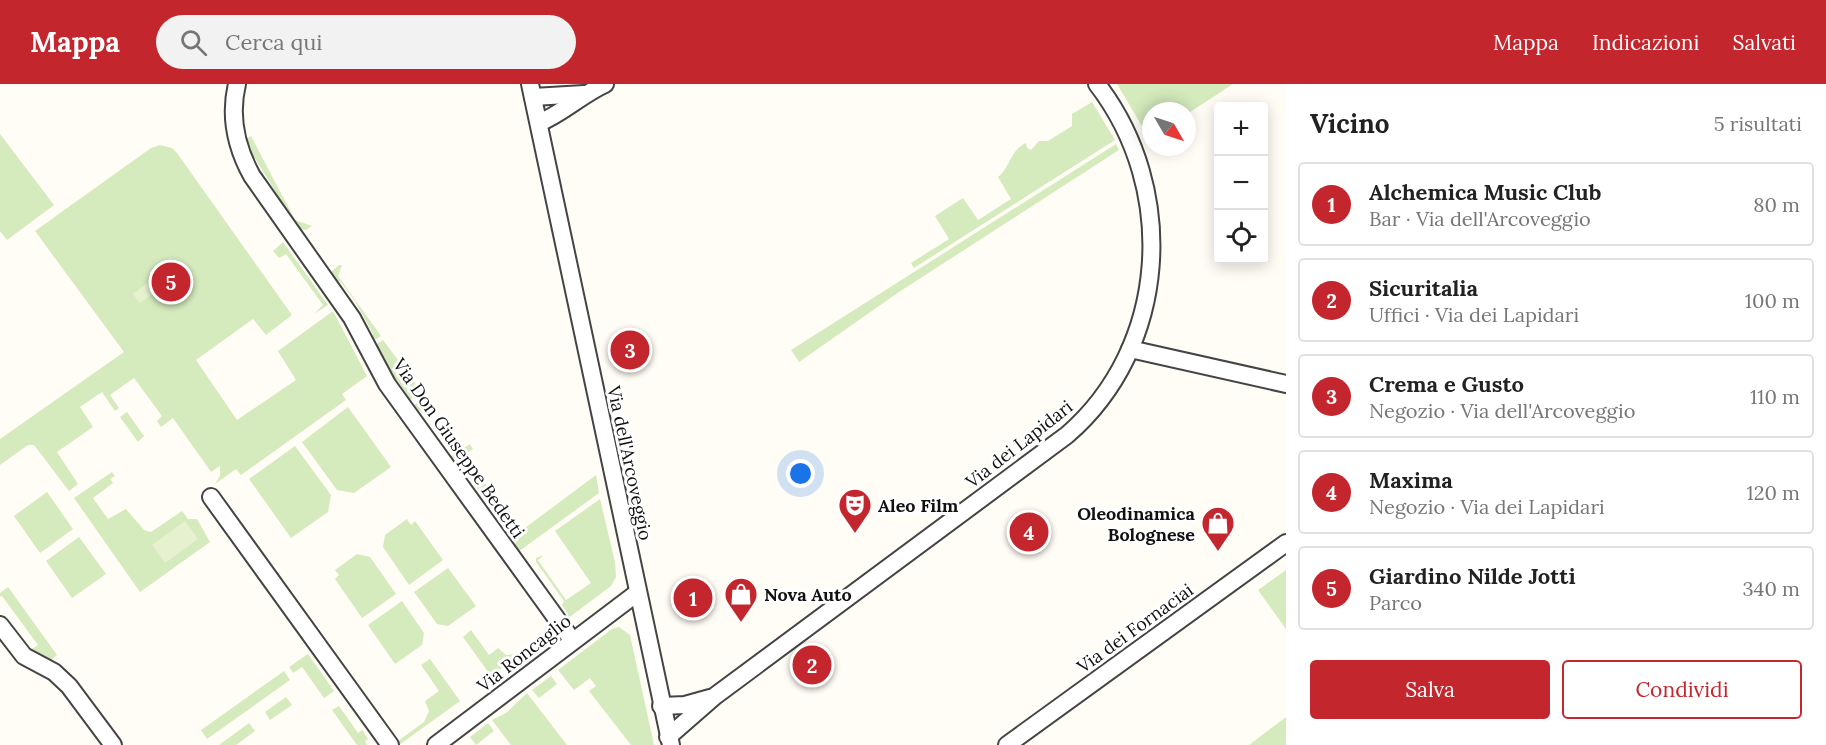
<!DOCTYPE html>
<html lang="it">
<meta charset="utf-8">
<style>
body{margin:0;font-family:Lora,serif;background:#f2f2f2;color:#222}
.controls{position:absolute;right:18px;top:18px;display:grid;overflow:hidden;border-radius:6px;box-shadow:0 3px 15px #0003}
.controls button{width:54px;height:54px;display:grid;place-items:center;padding:0;border:0;border-bottom:2px solid #e0e0e0;background:#fff;color:#222;font:30px sans-serif}
.compass{position:absolute;left:1142px;top:18px;width:54px;height:54px;border-radius:50%;background:#fff;box-shadow:0 3px 15px #0003;rotate:129deg}
.you{position:absolute;left:801px;top:390px;width:21px;height:21px;margin:-15px;border:4px solid #fff;border-radius:50%;background:#1a73e8;box-shadow:0 0 0 9px #1a73e833}
.badge{display:grid;place-items:center;width:39px;height:39px;border-radius:50%;background:#c4262e;color:#fff;font-size:20px;font-weight:700}
.pin{position:absolute;translate:-50% -50%;border:3px solid #fff;box-shadow:0 2px 6px #0006}
.list{margin:0;padding:0;list-style:none}
h2{display:flex;justify-content:space-between;align-items:center;height:78px;margin:0;padding:0 24px;font-size:26px}
h2 small{font-size:20px;font-weight:400;color:#767676}
.list li{display:grid;grid-template-columns:39px 1fr auto;gap:18px;align-items:center;box-sizing:border-box;height:84px;margin:0 12px 12px;padding:0 12px;border:2px solid #e0e0e0;border-radius:6px}
.list b{display:block;font-size:22px;white-space:nowrap}
.list p{margin:0;font-size:20px;white-space:nowrap;color:#767676}
.list em{font-size:20px;font-style:normal;color:#767676}
.actions{display:flex;gap:12px;padding:18px 24px}
.actions a{flex:1;padding:14px 0;border:2px solid #c4262e;border-radius:6px;text-align:center;font-size:21px;color:#c4262e}
.actions .main{background:#c4262e;color:#fff}
.icon{flex:none;width:33px;height:33px;fill:none;stroke:currentColor;stroke-width:2;stroke-linecap:round;stroke-linejoin:round}
.map{position:relative;flex:none;width:1286px;height:661px;overflow:hidden}
header{display:flex;align-items:center;gap:36px;box-sizing:border-box;height:84px;padding:0 30px;background:#c4262e;color:#fff}
header strong{font-size:28px}
nav{display:flex;gap:33px;margin-inline-start:auto;font-size:21px}
.search{width:420px;height:54px;background:#f2f2f2;display:flex;align-items:center;gap:15px;box-sizing:border-box;padding:0 21px;border-radius:33px;color:#767676;font-size:22px}
main{display:flex}
aside{flex:1;background:#fff}
.map>svg:first-child{display:block}
.green{fill:#d5ebbd}
.pitch{fill:#e6f2cf}
.lines{fill:none;stroke-linecap:round;stroke-linejoin:round}
.minor-casing{stroke:#444;stroke-width:20}
.minor{stroke:#fff;stroke-width:16}
.labels{text-anchor:middle;dominant-baseline:central;stroke-width:6;stroke-linejoin:round;paint-order:stroke}
.street-label{font-size:18px;fill:#111;stroke:#fff}
.poi-label{font-size:18px;font-weight:bold;fill:#111;stroke:#fff;text-anchor:start}
</style>
<header>
<strong>Mappa</strong>
<div class="search"><svg class="icon" aria-label="search" viewBox="0 0 24 24"><circle cx="10" cy="10" r="6"/><path d="M15 15l6 6"/></svg>Cerca qui</div>
<nav><a>Mappa</a><a>Indicazioni</a><a>Salvati</a></nav>
</header>
<main>
<div class="map">
<svg width="1286" height="661" viewBox="0 0 1286 661">
<rect width="100%" height="100%" fill="#fffdf5"/>
<g class="green">
<path d="M1117 0H1233L1187 30V27H1151L1149 54Z"/>
<path d="M1092 18 1115 56 914 184 911 179 949 155 935 132 963 114 978 136 1011 115 998 93C1010 84 1010 66 1026 59L1027 64 1031 66 1039 57H1048L1072 42V30Z"/>
<path d="M0 50 54 121 7 156 0 147Z"/>
<path d="M251 52 295 136 312 142 306 146 298 145 247 61 246 55Z"/>
<path d="M1116 60 1119 66 899 208 799 278 791 266Z"/>
<path d="M160 61 172 64 177 69 292 231 266 251 253 235 196 276 237 336 296 296 278 267 333 227 367 292 342 310 346 316 241 391 236 385 215 400 220 392V382L211 388 173 334 161 343 157 337 162 332 134 294 110 311 119 324 115 327 102 308 80 323 93 343 57 368 78 400 69 407 34 361H28L0 381V355L124 268 35 147 151 64Z"/>
<path d="M283 158 328 221 314 230 323 221 286 170 279 174 273 167Z"/>
<path d="M339 181H342L338 192 381 252 373 257 371 253 373 250 355 217 340 197 336 199 332 193V187Z"/>
<path d="M383 256 421 307 410 316 398 297 395 298 375 261Z"/>
<path d="M425 313 434 326 425 331 413 322Z"/>
<path d="M348 323 391 383 354 409 337 406 302 358Z"/>
<path d="M127 328 144 352 138 358 120 333Z"/>
<path d="M470 360 473 365 466 370 518 449 596 391 599 409 518 468 514 462 516 459 456 374 452 376 450 373Z"/>
<path d="M295 362 331 411 328 428 291 454 249 395Z"/>
<path d="M112 388 115 392 110 395 113 399 93 414 108 435 126 425 144 446 151 448 182 427 188 435H197L210 458 140 508 74 414Z"/>
<path d="M47 408 73 445 40 469 14 432Z"/>
<path d="M600 415 615 478 616 493 611 502 567 535 568 530 562 521 564 517 536 478V474L544 471 538 476 566 516 591 499 555 447Z"/>
<path d="M407 435 411 441 415 437 443 476 409 501 383 463 385 451Z"/>
<path d="M79 453 106 490 72 514 46 477Z"/>
<path d="M357 470 370 473 396 510 362 534 335 495 339 491 335 486Z"/>
<path d="M448 484 476 522 448 542 437 540 414 508Z"/>
<path d="M1286 486V545L1258 506Z"/>
<path d="M8 503 57 571 50 577 29 567 38 561 2 512 0 513V509Z"/>
<path d="M402 517 424 549 422 561 395 580 368 541Z"/>
<path d="M619 543 630 551 654 661H631L589 607 596 602 590 594 574 606 558 586 612 545Z"/>
<path d="M471 546 489 571 498 564 506 571 519 570 544 552 491 592 463 553Z"/>
<path d="M308 570 334 607 324 614 302 583 293 589 289 583Z"/>
<path d="M430 575 460 617 399 661 398 657 424 638 429 627 425 617 439 607 421 581Z"/>
<path d="M284 587 290 596 207 655 201 646Z"/>
<path d="M551 592 557 600 539 614 532 606Z"/>
<path d="M527 609 567 661H511L492 636 506 629Z"/>
<path d="M286 613 292 621 270 636 265 628Z"/>
<path d="M339 622 358 649 362 646 368 655 365 657 367 661H357L332 626Z"/>
<path d="M1286 633V661H1249Z"/>
<path d="M249 639 255 647 236 661H219Z"/>
<path d="M488 639 494 647 476 661 470 653Z"/>
</g>
<g class="pitch">
<path d="M149 198 156 207 140 219 133 210Z"/>
<path d="M185 437 198 455 165 479 152 461Z"/>
</g>
<g class="lines">
<defs>
<g id="minor">
<path d="M237 0C229 33 236 63 252 92L352 234 387 300 572 556"/>
<path d="M530 0 671 661"/>
<path d="M533 13 584 10"/>
<path d="M539 39C563 29 581 11 605 0"/>
<path d="M1130 265 1286 300"/>
<path d="M211 413 390 661"/>
<path d="M0 541 24 572 54 588 69 602 113 661"/>
<path d="M661 622 685 621 710 614"/>
<path d="M668 653 715 612 1067 351C1169 263 1178 105 1097 0"/>
<path d="M436 661 637 509"/>
<path d="M1007 661 1286 459"/>
</g>
</defs>
<use href="#minor" class="minor-casing"/>
<use href="#minor" class="minor"/>
</g>
<defs>
<symbol id="theatre-pin" viewBox="-11 -11 22 30"><path d="M0 17L-7.5 6A9.5 9.5 0 1 1 7.5 6Z" fill="#c4262e" stroke="#fff"/><path d="M-5-5.5Q0-4 5-5.5V0Q5 5 0 6Q-5 5-5 0ZM-3.3-2.5H-1v1.5H-3.3ZM1-2.5H3.3v1.5H1ZM-2.8 1Q0 5.5 2.8 1Z" fill="#fff"/></symbol>
<symbol id="shop-pin" viewBox="-11 -11 22 30"><path d="M0 17L-7.5 6A9.5 9.5 0 1 1 7.5 6Z" fill="#c4262e" stroke="#fff"/><path d="M-5-2.5h2.3a2.7 3.5 0 0 1 5.4 0H5L5.5 6h-11ZM-1.5-2.5h3a1.5 2.3 0 0 0-3 0Z" fill="#fff"/></symbol>
</defs>
<g fill-rule="evenodd">
<use href="#theatre-pin" x="836" y="402" width="38" height="52"/>
<use href="#shop-pin" x="1199" y="420" width="38" height="52"/>
<use href="#shop-pin" x="722" y="491" width="38" height="52"/>
</g>
<g class="labels">
<g class="street-label">
<text transform="translate(1019 360) rotate(-38)">Via dei Lapidari</text>
<text transform="translate(459 364) rotate(55)">Via Don Giuseppe Bedetti</text>
<text transform="translate(630 379) rotate(78)">Via dell'Arcoveggio</text>
<text transform="translate(1135 544) rotate(-36)">Via dei Fornaciai</text>
<text transform="translate(524 569) rotate(-38)">Via Roncaglio</text>
</g>
<g class="poi-label">
<text x="878" y="421">Aleo Film</text>
<text x="1195" y="429" text-anchor="end">Oleodinamica<tspan x="1195" dy="21">Bolognese</tspan></text>
<text x="764" y="510">Nova Auto</text>
</g>
</g>
</svg>
<div class="controls">
<button>+</button>
<button>−</button>
<button><svg class="icon" aria-label="locate" viewBox="0 0 24 24"><circle cx="12" cy="12" r="6"/><path d="M12 2v4M12 18v4M2 12h4M18 12h4"/></svg></button>
</div>
<svg class="compass" viewBox="-18 -18 36 36"><path d="M0-13l5 13h-10z" fill="#e53935"/><path d="M0 13l5-13h-10z" fill="#767676"/></svg>
<div class="you"></div>
<div class="pin badge" style="left:693px;top:514px">1</div>
<div class="pin badge" style="left:812px;top:581px">2</div>
<div class="pin badge" style="left:630px;top:266px">3</div>
<div class="pin badge" style="left:1029px;top:448px">4</div>
<div class="pin badge" style="left:171px;top:198px">5</div>
</div>
<aside>
<h2>Vicino<small>5 risultati</small></h2>
<ul class="list">
<li><span class="badge">1</span><div><b>Alchemica Music Club</b><p>Bar · Via dell'Arcoveggio</p></div><em>80 m</em></li>
<li><span class="badge">2</span><div><b>Sicuritalia</b><p>Uffici · Via dei Lapidari</p></div><em>100 m</em></li>
<li><span class="badge">3</span><div><b>Crema e Gusto</b><p>Negozio · Via dell'Arcoveggio</p></div><em>110 m</em></li>
<li><span class="badge">4</span><div><b>Maxima</b><p>Negozio · Via dei Lapidari</p></div><em>120 m</em></li>
<li><span class="badge">5</span><div><b>Giardino Nilde Jotti</b><p>Parco</p></div><em>340 m</em></li>
</ul>
<div class="actions"><a class="main">Salva</a><a>Condividi</a></div>
</aside>
</main>
